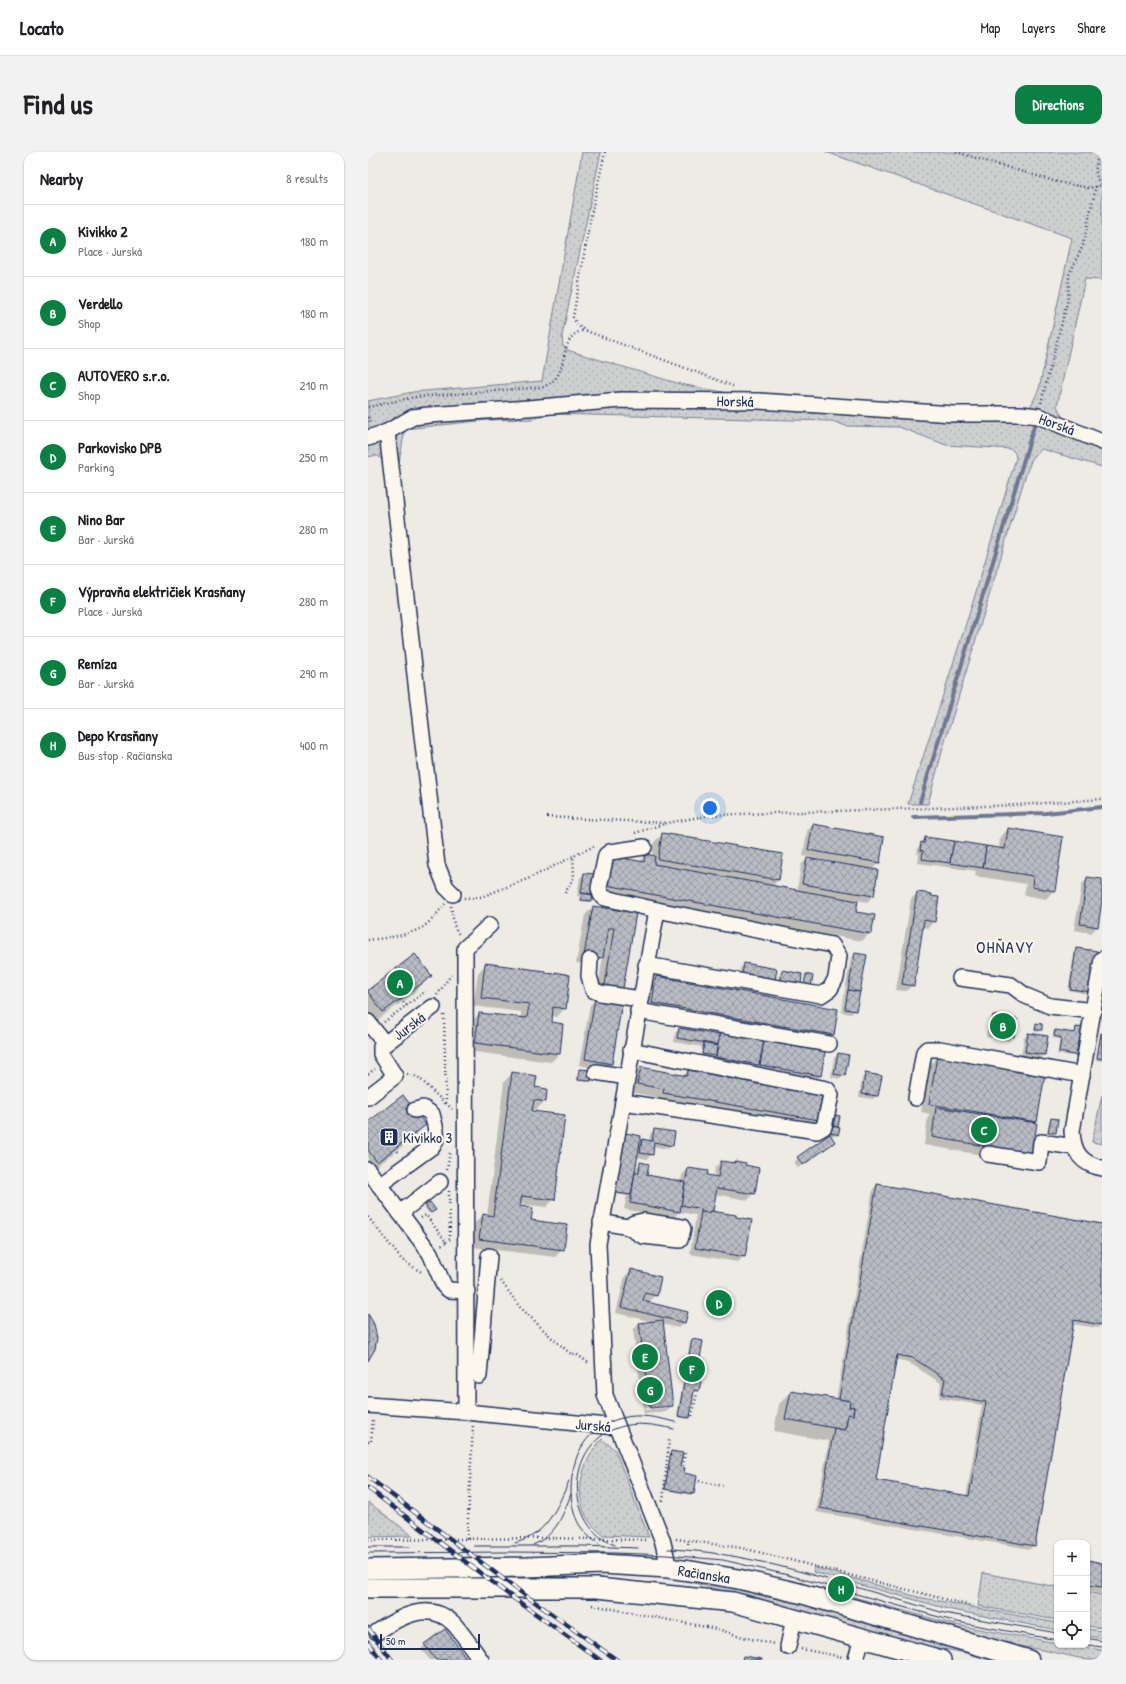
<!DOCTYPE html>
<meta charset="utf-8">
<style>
body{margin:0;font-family:"Patrick Hand",sans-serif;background:#f2f2f2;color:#202124}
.controls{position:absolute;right:12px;bottom:12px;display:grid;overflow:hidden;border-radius:8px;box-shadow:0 1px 3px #0004}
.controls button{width:36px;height:36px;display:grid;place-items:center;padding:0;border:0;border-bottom:1px solid #e0e0e0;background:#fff;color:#202124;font:20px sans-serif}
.scale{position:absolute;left:12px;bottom:10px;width:100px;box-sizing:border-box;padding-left:4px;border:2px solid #1b2f5e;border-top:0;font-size:11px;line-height:14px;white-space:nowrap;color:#1b2f5e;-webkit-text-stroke:3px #fbf7ec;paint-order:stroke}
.you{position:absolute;left:342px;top:656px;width:14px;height:14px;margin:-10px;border:3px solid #fff;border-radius:50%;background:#1a73e8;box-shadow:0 0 0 6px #1a73e833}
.badge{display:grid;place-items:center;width:26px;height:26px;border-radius:50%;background:#0b8043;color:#fff;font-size:13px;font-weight:700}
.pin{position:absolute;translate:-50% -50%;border:2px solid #fff;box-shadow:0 1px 4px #0006}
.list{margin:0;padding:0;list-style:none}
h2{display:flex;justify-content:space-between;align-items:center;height:52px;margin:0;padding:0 16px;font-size:17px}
h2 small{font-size:13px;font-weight:400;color:#757577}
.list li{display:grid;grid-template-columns:26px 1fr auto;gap:12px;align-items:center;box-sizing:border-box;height:72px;padding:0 16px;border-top:1px solid #e0e0e0}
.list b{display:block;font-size:15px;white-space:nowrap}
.list p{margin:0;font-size:13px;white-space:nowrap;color:#757577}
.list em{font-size:13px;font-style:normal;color:#757577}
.icon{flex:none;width:22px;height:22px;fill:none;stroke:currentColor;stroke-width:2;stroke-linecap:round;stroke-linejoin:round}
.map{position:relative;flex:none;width:734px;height:1508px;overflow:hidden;border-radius:12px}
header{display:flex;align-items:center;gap:24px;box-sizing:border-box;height:56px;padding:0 20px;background:#fff;border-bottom:1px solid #e0e0e0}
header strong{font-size:19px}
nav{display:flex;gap:22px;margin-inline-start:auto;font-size:14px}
.intro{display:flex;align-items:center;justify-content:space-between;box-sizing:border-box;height:96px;padding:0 24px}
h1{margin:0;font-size:28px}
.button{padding:10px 18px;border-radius:12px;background:#0b8043;color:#fff;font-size:14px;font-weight:700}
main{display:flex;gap:24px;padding:0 24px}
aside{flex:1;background:#fff;border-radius:12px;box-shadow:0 1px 3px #0004}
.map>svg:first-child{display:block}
.grass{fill:url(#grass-dots);stroke:#747f96}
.shadow{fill:#0003;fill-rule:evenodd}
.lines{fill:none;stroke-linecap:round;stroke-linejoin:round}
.stream{stroke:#6d7892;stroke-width:4}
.building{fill:url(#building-cross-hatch);stroke:#1b2f5e;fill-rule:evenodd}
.minor-casing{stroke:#1b2f5e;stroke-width:18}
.major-casing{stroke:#1b2f5e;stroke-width:22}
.path{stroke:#1b2f5e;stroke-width:2.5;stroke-dasharray:1 3;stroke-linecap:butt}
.minor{stroke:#fbf7ec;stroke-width:15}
.major{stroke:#fbf7ec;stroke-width:19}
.tram{stroke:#1b2f5e;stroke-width:1}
.rail-casing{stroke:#1b2f5e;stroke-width:4.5}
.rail{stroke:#fbf7ec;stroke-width:3;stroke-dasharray:9;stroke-linecap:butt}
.labels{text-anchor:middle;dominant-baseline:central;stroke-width:4;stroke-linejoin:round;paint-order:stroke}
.street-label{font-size:15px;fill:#1b2f5e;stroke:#fbf7ec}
.poi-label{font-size:15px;fill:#1b2f5e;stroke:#fbf7ec;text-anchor:start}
.quarter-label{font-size:17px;letter-spacing:1px;fill:#1b2f5e;stroke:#fbf7ec}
</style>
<header>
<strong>Locato</strong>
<nav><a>Map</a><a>Layers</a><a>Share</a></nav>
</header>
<div class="intro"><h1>Find us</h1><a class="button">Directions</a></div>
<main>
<aside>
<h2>Nearby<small>8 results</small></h2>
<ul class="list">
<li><span class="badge">A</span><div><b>Kivikko 2</b><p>Place · Jurská</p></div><em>180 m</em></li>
<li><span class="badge">B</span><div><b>Verdello</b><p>Shop</p></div><em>180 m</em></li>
<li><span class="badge">C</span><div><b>AUTOVERO s.r.o.</b><p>Shop</p></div><em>210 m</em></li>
<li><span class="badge">D</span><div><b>Parkovisko DPB</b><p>Parking</p></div><em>250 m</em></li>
<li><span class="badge">E</span><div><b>Nino Bar</b><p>Bar · Jurská</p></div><em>280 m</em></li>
<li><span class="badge">F</span><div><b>Výpravňa električiek Krasňany</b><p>Place · Jurská</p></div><em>280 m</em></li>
<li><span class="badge">G</span><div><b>Remíza</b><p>Bar · Jurská</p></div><em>290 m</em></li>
<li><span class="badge">H</span><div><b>Depo Krasňany</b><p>Bus stop · Račianska</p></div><em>400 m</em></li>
</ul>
</aside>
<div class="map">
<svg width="734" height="1508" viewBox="0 0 734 1508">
<defs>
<pattern id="grass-dots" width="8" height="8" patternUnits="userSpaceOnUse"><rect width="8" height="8" fill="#cecfcf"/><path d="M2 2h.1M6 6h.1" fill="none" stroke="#b0b2b4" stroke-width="1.8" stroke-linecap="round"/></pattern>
<pattern id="building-cross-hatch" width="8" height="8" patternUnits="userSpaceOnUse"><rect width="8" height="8" fill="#b9bcc3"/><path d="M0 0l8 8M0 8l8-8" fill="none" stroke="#9699a2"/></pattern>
</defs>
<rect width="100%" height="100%" fill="#eeebe4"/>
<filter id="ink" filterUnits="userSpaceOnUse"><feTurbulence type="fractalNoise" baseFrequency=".025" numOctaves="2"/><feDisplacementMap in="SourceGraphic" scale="8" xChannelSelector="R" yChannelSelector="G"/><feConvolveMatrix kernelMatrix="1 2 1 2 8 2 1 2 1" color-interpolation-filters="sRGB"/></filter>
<g filter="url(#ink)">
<g class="grass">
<path d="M214 0H233L194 184 195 194 199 198 312 232 382 245 512 253 661 258 671 237 704 86 458 0H734V128L717 127 689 254 697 270 734 286V315L674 297 665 304 658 322 575 596 560 652H540L604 453 648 306 647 301 643 297 578 293 531 275 478 274 464 269 183 262 165 267 119 268 37 277 29 322C25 319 21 317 18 314 11 306 13 301 0 305V249L45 240 174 229Z"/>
<path d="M734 943V992L724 990Z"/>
<path d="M234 1287 247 1298 281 1385 235 1383C228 1377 221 1371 217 1362 206 1335 216 1307 234 1287Z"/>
<path d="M0 1350 45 1384 0 1385Z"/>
<path d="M446 1415 550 1445 689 1471V1478L584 1458 445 1420Z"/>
<path d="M615 1421 689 1435V1468L610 1454Z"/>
<path d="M324 1427 413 1445 635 1508H622L598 1501 541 1491 323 1430Z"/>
<path d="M719 1440 734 1443V1476L719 1474Z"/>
<path d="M482 1444 588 1473 689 1491V1493H701L734 1498V1508H720L680 1499 629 1490 481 1448Z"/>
<path d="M719 1477 734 1479V1486L719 1484Z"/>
</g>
<g class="shadow">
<path d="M445 673 511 711 503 718 509 719 505 744 499 750 489 748 487 760 502 781 494 789 263 748 231 741 235 714 271 710 278 703 284 704 286 690 295 682 414 703 410 728 404 735 429 739 433 713 439 707 483 715V713L435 704 439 679Z"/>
<path d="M640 677 686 738 678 747 656 743 658 732 607 724 608 719 550 711 551 702H549L550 695 557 686 631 697 632 685Z"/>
<path d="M216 722 223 742 221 743 223 749 221 750 212 749 213 745 209 744 212 726Z"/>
<path d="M720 726 734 728V741L729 775 723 781 706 778 714 732Z"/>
<path d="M549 741 563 743 566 769 560 776 554 775 545 833 538 839 528 838 543 747Z"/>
<path d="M225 755 267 762 243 912 237 918 211 913 222 853 228 847 235 804 226 813 208 811 217 763Z"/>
<path d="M708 797 722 840 720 842 700 838 707 799Z"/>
<path d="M487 802V858L483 862 473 860 483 806Z"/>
<path d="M118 812 186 823 197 856 189 865 184 864 183 871 194 873 191 902 183 910 99 899 103 870 111 862 153 867V860L105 854 110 821Z"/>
<path d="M376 813 408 818 371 826 372 816Z"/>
<path d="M415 819 433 822 409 833 411 823Z"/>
<path d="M62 824 46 841 0 875V839Z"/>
<path d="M288 825 465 883 457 891 276 859 280 834Z"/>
<path d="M625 864 645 885 641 889 618 885 621 868Z"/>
<path d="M669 872 673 878 671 880 666 879Z"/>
<path d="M708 876 713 890 709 891 707 903 705 904 689 902 692 887 685 886V881L687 879 706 882Z"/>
<path d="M311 877 351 884 353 882 456 901 452 924 446 930 343 911 344 905 333 903 335 895 306 890 307 881Z"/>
<path d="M660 882 676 903 672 907 653 904 656 886Z"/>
<path d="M734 882V909L728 908 732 884Z"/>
<path d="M470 902 476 923 472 927 463 925 466 906Z"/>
<path d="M569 905 676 923 668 970 666 972 655 1010 556 993 560 964 562 962 553 960 561 914Z"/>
<path d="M273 916 315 924 320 919 454 943 450 968 441 976 288 949V945L262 940 265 924Z"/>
<path d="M212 918 223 929 221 930 209 929 210 920Z"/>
<path d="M144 921 166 936 177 949 168 958 164 957 163 960 186 1047 178 1055 152 1052 151 1055 162 1069 195 1097 187 1105 104 1095 107 1071 115 1063 119 1064 136 930Z"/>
<path d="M498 922 509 944 505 947 491 945 494 926Z"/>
<path d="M467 964 472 966 467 984 458 981 464 975Z"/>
<path d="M683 967 687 980 685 982 679 981 681 969Z"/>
<path d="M0 971 57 973 40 990 0 1020Z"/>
<path d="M286 978 304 993 300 997 285 994 283 1003 279 1007 269 1005 266 1018 273 1011 278 1024 313 1030 314 1023 320 1017 346 1025 347 1016 353 1010 365 1012 368 1010 376 1014 386 1041 380 1048 346 1042 344 1060 376 1104 370 1110 322 1102 328 1063 311 1060 305 1066 256 1057 259 1044 240 1041 271 991 274 988 281 989 282 982Z"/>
<path d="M462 983 466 990 430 1016 426 1010Z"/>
<path d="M509 1033 734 1073V1172L730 1176 704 1172 666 1393 662 1397 448 1360 461 1289 406 1279 411 1252 423 1240 468 1248 505 1037ZM527 1207 540 1210 573 1231 571 1246 614 1253 598 1345 506 1328Z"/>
<path d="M58 1054 65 1059 61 1062 56 1055Z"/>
<path d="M263 1118 288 1143 280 1151 317 1170 310 1176 294 1172 304 1253 298 1260 276 1262 265 1178 271 1172 285 1170 248 1161 257 1124ZM299 1253V1256L277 1258V1256Z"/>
<path d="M324 1188 327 1229 330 1238 328 1240H325L321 1265 319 1267 309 1265 322 1190Z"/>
<path d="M304 1301 325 1341 323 1343 295 1338 302 1302Z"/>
<path d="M721 1410 734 1412V1442L719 1439V1411Z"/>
<path d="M57 1493 99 1508H62L53 1497Z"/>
</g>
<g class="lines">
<g class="stream">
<path d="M552 650 667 271"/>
<path d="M545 665 678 661 734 655"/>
</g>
</g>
<g class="building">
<path d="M445 672 516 685 512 711 440 698Z"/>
<path d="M640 676 695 685 687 739 664 735 665 724 615 716 618 694 637 697Z"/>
<path d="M294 681 415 702 411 728 290 707Z"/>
<path d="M557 685 586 689 582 711 554 707 555 699 552 698 553 690 556 691Z"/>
<path d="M586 689 618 694 615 716 582 711Z"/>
<path d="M277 702 287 704 286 712 490 749 488 760 507 763 503 782 271 740V739L238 733 243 704 276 710Z"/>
<path d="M439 706 510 718 506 744 434 732Z"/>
<path d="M216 721 226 722 224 742 213 741Z"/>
<path d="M719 725 734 727V748L730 775 712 772Z"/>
<path d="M549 740 564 742 563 744 571 745 567 770 556 768 546 834 534 832Z"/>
<path d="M214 741 225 743 224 749 213 748Z"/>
<path d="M225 754 268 761 254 842 236 839 246 776H240L235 806 216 803Z"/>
<path d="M708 796 729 799 723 840 702 837Z"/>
<path d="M487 801 499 803 492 840 480 838Z"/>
<path d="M47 802 64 824 15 860 0 840V838Z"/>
<path d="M117 811 177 819V821L187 822V820L202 823 198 857 185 855 184 870 195 872 192 902 107 891 111 861 159 866 161 852 113 846Z"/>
<path d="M376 811 409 817 407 828 374 822Z"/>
<path d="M414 818 434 822 433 832 413 829Z"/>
<path d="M438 822 445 824 443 834 436 833Z"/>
<path d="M288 824 470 857 466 883 284 851Z"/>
<path d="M480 838 492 840 488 859 477 857Z"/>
<path d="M227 846 254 850 244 912 217 907Z"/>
<path d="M625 863 649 867 646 885 622 881Z"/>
<path d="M668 871 674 872V878H667Z"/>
<path d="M708 875 716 876 714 890H710L708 905 706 903 691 900 693 886 686 884 687 878 707 881Z"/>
<path d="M311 876 351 883 350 893 309 886Z"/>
<path d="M352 881 396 889 391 913 348 905Z"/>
<path d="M660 881 680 884 677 903 657 900Z"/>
<path d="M733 881H734V907L729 906Z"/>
<path d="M396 889 457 900 453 924 392 913Z"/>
<path d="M336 891 349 894 348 904 334 902Z"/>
<path d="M470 901 481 903 477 924 466 922Z"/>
<path d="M569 904 677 922 669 970 561 952Z"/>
<path d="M273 915 319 924 320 918 455 942 451 968 295 941 296 937 269 932Z"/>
<path d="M211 917 224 918 223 929 210 928Z"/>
<path d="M144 920 169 924 167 935 179 937 178 950 166 948 164 959 197 963 187 1048 154 1044 152 1054 165 1056 163 1068 199 1073 196 1098 111 1087 115 1062 125 1064Z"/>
<path d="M497 921 514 924 510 944 494 942Z"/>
<path d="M35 943 58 973 9 1010 0 998V970Z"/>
<path d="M568 955 669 971 664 1002 564 985Z"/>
<path d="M467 963 472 964 470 975 465 974Z"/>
<path d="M683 966 690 967 688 981 680 980Z"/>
<path d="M461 973 472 976 470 983 459 979Z"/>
<path d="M286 977 307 980 305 994 286 990 285 1003 272 1001 274 987 284 989Z"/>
<path d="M252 980 273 984 263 1043 242 1040Z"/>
<path d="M462 982 467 990 435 1013 429 1005Z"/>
<path d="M353 1009 367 1011V1009L378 1011 377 1013 391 1016 387 1042 349 1036 345 1059H343L342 1061 333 1060V1057L313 1053 320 1016 340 1019 339 1023 350 1025Z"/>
<path d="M272 1010 281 1012 279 1023 317 1030 312 1060 262 1051 267 1021H271Z"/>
<path d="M509 1032 734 1072V1173L706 1168 667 1394 452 1356 466 1276 477 1278 480 1262 485 1263 486 1255H481L482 1249 471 1247ZM529 1203 545 1206 577 1227 574 1242 618 1250 601 1344 508 1328Z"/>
<path d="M62 1050 68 1058 63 1061 57 1053Z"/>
<path d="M343 1059 368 1063V1065L384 1068 377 1105 327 1096 333 1060 342 1061Z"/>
<path d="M263 1117 293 1125 289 1144 277 1141 275 1149 320 1160 317 1171 253 1155Z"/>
<path d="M0 1162 6 1172 9 1186 7 1197 0 1209Z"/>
<path d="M295 1168 305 1254 282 1256 271 1171Z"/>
<path d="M324 1187 335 1189 328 1228 333 1229 331 1239 326 1238 322 1266 310 1264Z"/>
<path d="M423 1239 482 1249 481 1255H486L485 1263 480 1262 477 1278 417 1267Z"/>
<path d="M303 1299 315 1301 312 1315 317 1316 316 1321 329 1324 326 1342 297 1337Z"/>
<path d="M720 1408 734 1411V1435L719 1433Z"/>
<path d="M77 1477 100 1508H68L56 1492Z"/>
<path d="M375 1504 394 1507V1508H374Z"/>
</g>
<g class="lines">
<defs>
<g id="minor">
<path d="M19 280 69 713 78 735 85 742"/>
<path d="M0 286 19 280 45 265 61 263 160 256 253 248 391 249 585 262H653L670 264 734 290"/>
<path d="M276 695 242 700 238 703 231 736 233 743 237 746 289 758 464 793 471 804 468 826 462 837 453 843 278 813"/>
<path d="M734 807 704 979C705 1000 713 1012 734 1016"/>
<path d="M222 808 221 824 225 838 232 841 272 847"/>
<path d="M592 826 643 833 658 844 682 854 726 859"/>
<path d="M270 859 461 892"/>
<path d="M0 870 17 892"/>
<path d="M263 898 459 937 463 943 456 975 449 979 255 950 230 1092 237 1243 294 1387 298 1403 300 1416"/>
<path d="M228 920 259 925"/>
<path d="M0 945 27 924 13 902V895L65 855"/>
<path d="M548 946 556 900 559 897H572L714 923"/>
<path d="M255 950 289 758"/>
<path d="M620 1002 671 1010 673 990 706 995"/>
<path d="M0 1018 62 1101 76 1134 81 1138 99 1139"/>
<path d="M11 1033 65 994C72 984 66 972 64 962L55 956 47 958"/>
<path d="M32 1061 72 1030"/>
<path d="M233 1070 260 1075 275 1084 312 1088 315 1077 314 1075 275 1069 266 1071 260 1075"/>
<path d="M111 1224 121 1104"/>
<path d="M0 1253 98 1260 249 1275"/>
<path d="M98 1260 97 796 122 773"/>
<path d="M9 1480C31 1465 61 1448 85 1471 95 1482 104 1496 113 1508"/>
<path d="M420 1495 426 1466"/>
<path d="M488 1507 494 1486"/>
</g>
<g id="major">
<path d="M0 1417 159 1415 234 1412 300 1416 329 1420 370 1427 431 1441 661 1508"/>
<path d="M0 1436H229L365 1450 573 1508"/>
</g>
</defs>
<use href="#minor" class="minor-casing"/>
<use href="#major" class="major-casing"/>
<g class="path">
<path d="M237 0 223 63 205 165 209 173 216 178 365 234"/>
<path d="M588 0 689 30 722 36 734 33"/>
<path d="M729 0C731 6 728 8 728 14 727 19 729 24 730 29L734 31"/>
<path d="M673 251 700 147 701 123 715 93 728 34"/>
<path d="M0 255 47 245 175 235C180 233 184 230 188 226 199 212 194 181 215 179"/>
<path d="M0 265 3 272"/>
<path d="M179 665 297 671"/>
<path d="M267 681 299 671 343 663 651 653 734 647"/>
<path d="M197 741 206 725 205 703"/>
<path d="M96 746 113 745 162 726 228 693"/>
<path d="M83 754 86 773 91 783"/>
<path d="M0 788C18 786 39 784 55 775 64 769 70 760 77 752"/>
<path d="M69 843 83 823"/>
<path d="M33 847 38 854"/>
<path d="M76 863 78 951 84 957"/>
<path d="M16 870 58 839"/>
<path d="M0 922 7 917"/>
<path d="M39 922 50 925 77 951"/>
<path d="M27 996 32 1002"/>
<path d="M79 1018 82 1000"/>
<path d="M0 1065 34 1108 55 1121"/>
<path d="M53 1066 58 1063 78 1090 73 1094"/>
<path d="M78 1090 82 1087 81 1039"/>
<path d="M133 1129 151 1154 184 1186 203 1202H208L221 1211"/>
<path d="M324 1264 329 1241"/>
<path d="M0 1290H3L5 1267"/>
<path d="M315 1314 317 1299"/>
<path d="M331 1329 355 1334"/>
<path d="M295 1349 301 1288"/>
<path d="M99 1387 105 1273"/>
<path d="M308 1387 374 1396 608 1455"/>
<path d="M0 1388 178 1386 279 1388"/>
<path d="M320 1392 321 1388"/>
<path d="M224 1453 353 1478 371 1484 406 1492"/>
<path d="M433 1497 475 1505"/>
</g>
<use href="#minor" class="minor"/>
<use href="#major" class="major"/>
<g class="tram">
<path d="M147 1391C179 1383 189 1356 201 1329"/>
<path d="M165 1393C189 1382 194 1365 203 1342"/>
<path d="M247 1393C196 1375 197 1293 249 1276 268 1269 287 1273 306 1277"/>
<path d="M106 1394H215L270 1396"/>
<path d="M0 1395H42"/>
<path d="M235 1395C226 1389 218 1383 212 1374 205 1363 203 1350 203 1337 204 1303 218 1275 254 1266 271 1261 290 1266 308 1270"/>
<path d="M300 1397C355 1399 406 1412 459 1427"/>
<path d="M0 1401 140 1400 247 1401 298 1403 355 1408 420 1423 589 1470 689 1488"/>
<path d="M484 1434 576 1461 689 1481"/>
<path d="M719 1486 734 1489"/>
<path d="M719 1493 734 1495"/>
</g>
<defs>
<g id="rail">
<path d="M0 1325 154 1441 249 1508"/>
<path d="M0 1336 140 1442 232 1508"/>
<path d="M0 1476 24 1508"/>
<path d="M0 1490 13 1508"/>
</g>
</defs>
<use href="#rail" class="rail-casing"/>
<use href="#rail" class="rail"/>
</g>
</g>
<defs>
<symbol id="building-square" viewBox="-11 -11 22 22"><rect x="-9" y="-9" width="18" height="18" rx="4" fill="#1b2f5e" stroke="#fbf7ec"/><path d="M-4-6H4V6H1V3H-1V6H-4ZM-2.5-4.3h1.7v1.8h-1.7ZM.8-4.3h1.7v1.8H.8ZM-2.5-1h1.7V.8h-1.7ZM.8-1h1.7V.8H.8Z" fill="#fff"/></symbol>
</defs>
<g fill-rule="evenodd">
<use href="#building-square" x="10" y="974" width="22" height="22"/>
</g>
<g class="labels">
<g class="street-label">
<text transform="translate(367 249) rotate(1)">Horská</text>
<text transform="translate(689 272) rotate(20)">Horská</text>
<text transform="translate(41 874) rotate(-37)">Jurská</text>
<text transform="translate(225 1273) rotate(5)">Jurská</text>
<text transform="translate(336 1422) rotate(9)">Račianska</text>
</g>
<g class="poi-label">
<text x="35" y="985">Kivikko 3</text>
</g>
<g class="quarter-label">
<text x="637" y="794">OHŇAVY</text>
</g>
</g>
</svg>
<div class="controls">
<button>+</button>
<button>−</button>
<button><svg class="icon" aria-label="locate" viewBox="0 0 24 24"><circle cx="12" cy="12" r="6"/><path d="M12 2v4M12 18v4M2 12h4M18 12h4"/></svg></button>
</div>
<div class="scale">50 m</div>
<div class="you"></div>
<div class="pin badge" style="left:32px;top:831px">A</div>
<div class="pin badge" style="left:635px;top:874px">B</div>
<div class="pin badge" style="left:616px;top:978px">C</div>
<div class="pin badge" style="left:351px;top:1151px">D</div>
<div class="pin badge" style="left:277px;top:1205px">E</div>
<div class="pin badge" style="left:324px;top:1217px">F</div>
<div class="pin badge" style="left:282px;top:1238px">G</div>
<div class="pin badge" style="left:473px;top:1437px">H</div>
</div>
</main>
